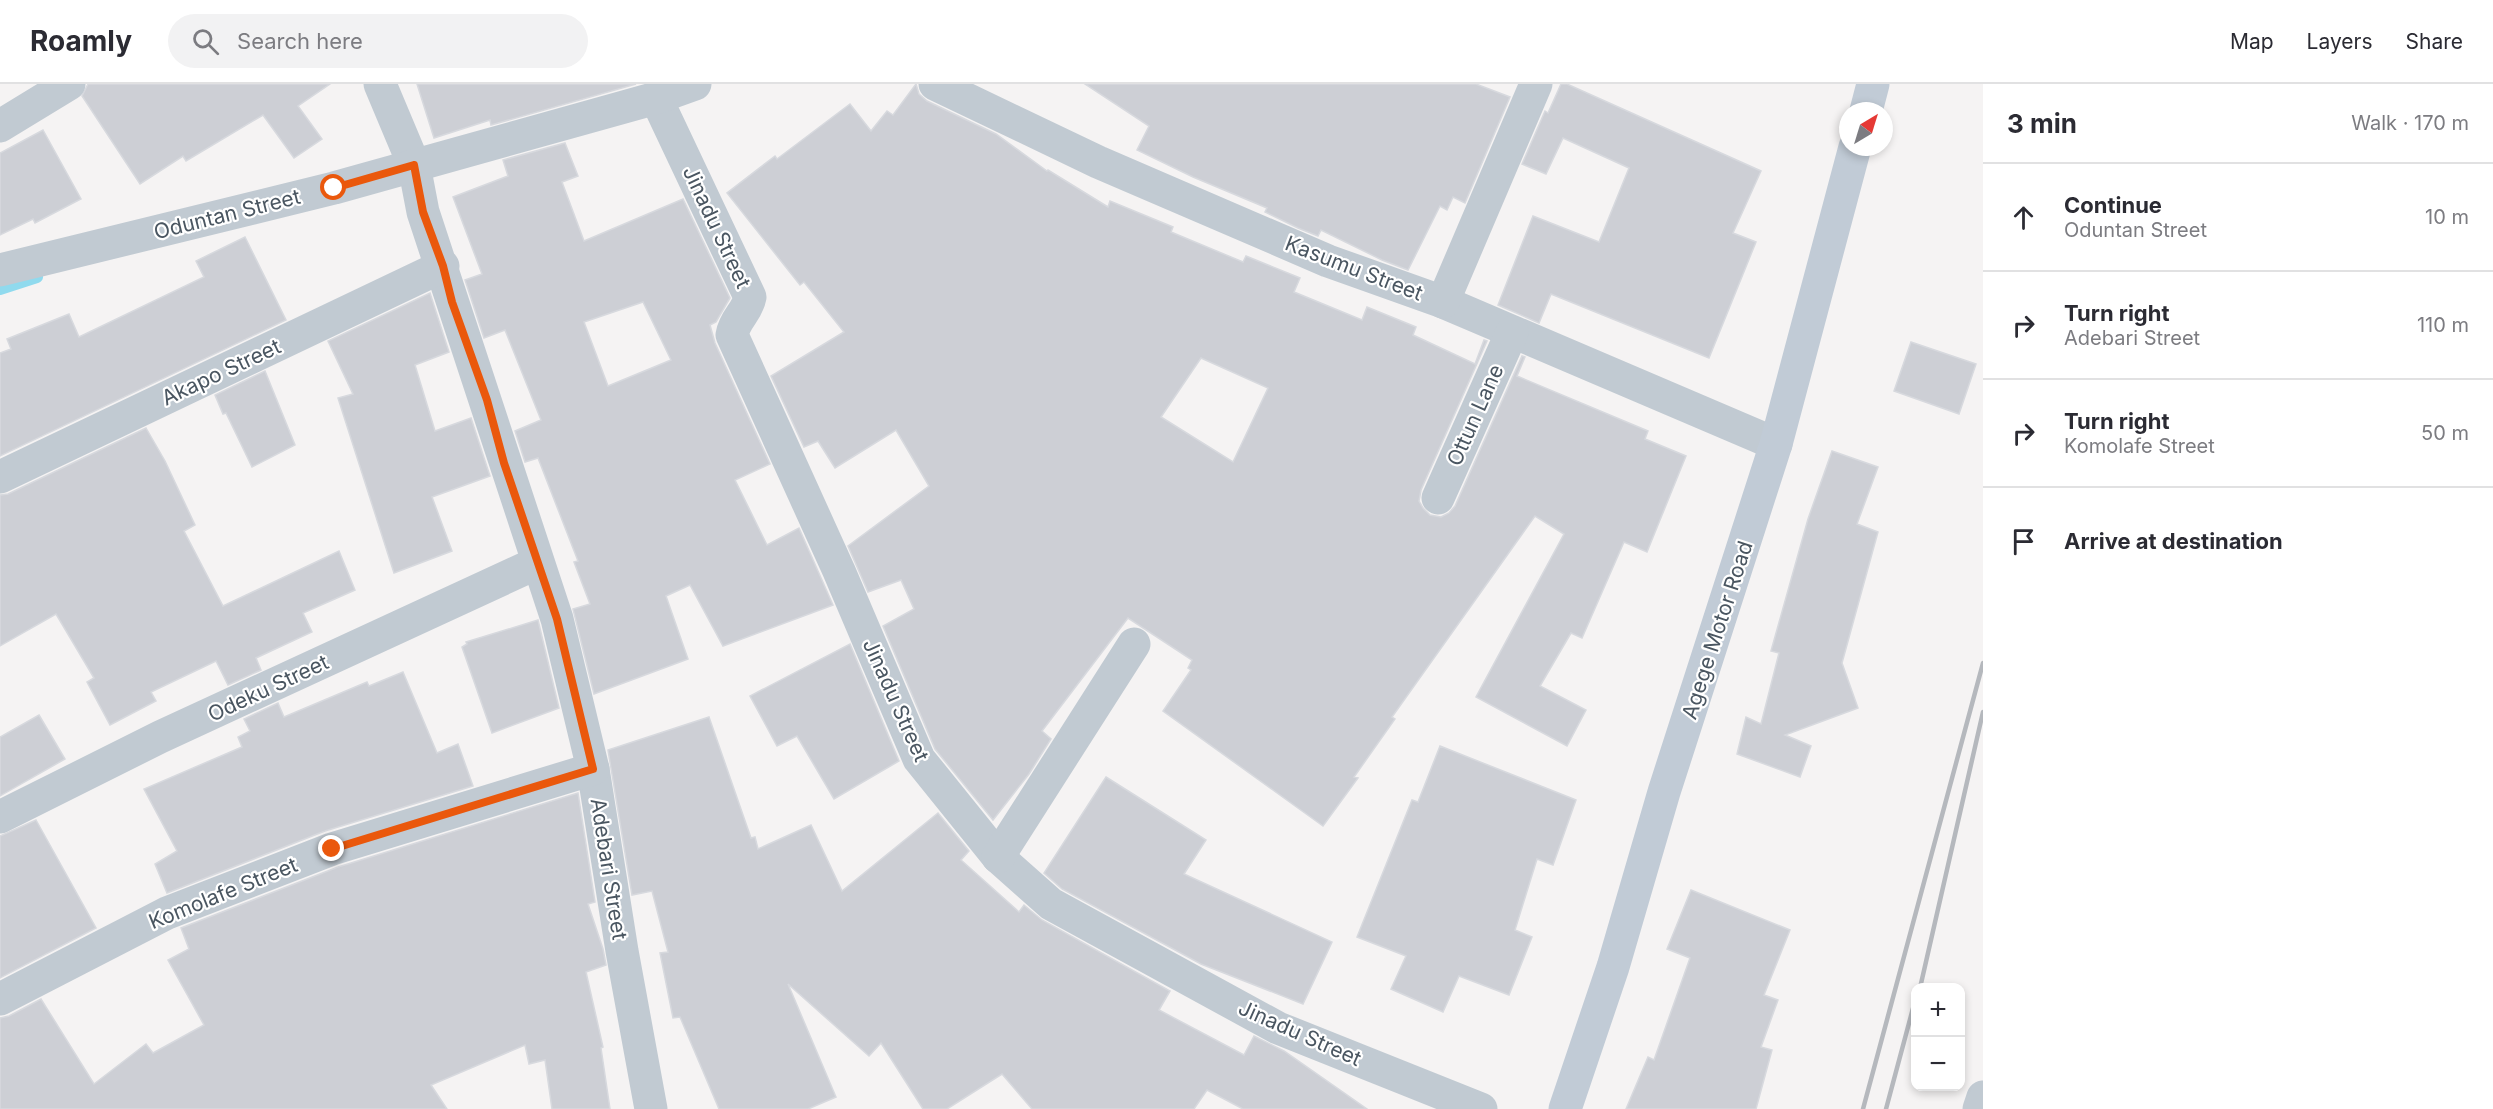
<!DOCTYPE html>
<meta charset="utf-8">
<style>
body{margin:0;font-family:Inter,sans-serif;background:#f2f2f3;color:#2b2b33}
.controls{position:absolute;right:18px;bottom:18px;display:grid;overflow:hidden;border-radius:12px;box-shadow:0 3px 9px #0003}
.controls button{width:54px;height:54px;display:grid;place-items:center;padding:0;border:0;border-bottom:2px solid #e1e1e2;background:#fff;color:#2b2b33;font:30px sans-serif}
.compass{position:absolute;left:1839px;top:18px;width:54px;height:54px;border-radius:50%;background:#fff;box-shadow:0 3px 9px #0003;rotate:38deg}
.stop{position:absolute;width:18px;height:18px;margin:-14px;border:4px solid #ea580c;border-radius:50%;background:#fff}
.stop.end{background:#ea580c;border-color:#fff;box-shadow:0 2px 6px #0008}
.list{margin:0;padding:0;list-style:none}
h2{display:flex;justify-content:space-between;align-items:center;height:78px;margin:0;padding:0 24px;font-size:26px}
h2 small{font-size:20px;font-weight:400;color:#7c7c81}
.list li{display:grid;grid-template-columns:39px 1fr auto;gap:18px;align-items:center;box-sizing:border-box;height:108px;padding:0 24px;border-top:2px solid #e1e1e2}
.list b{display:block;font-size:22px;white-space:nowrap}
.list p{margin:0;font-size:20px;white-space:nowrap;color:#7c7c81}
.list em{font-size:20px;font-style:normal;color:#7c7c81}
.icon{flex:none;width:33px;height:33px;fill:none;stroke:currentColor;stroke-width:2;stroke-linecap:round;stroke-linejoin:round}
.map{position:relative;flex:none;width:1983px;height:1025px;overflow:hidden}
header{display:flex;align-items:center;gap:36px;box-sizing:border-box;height:84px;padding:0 30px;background:#fff;border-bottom:2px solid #e1e1e2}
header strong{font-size:28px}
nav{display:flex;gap:33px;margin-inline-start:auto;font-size:21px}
.search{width:420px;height:54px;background:#f2f2f3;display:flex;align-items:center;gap:15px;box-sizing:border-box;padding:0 21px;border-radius:33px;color:#7c7c81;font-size:22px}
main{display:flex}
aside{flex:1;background:#fff}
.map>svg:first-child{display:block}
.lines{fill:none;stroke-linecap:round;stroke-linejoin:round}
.stream{stroke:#90daee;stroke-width:12}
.building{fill:#cdcfd5;stroke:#d7d9de;stroke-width:1.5;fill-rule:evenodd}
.minor{stroke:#c1cad2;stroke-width:33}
.secondary{stroke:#c1cbd6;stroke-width:33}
.rail{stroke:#b5b8bd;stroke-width:4.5}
.route{stroke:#ea580c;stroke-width:8}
.labels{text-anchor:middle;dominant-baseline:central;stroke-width:4.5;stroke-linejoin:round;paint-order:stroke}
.street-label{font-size:21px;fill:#4a5661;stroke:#fff}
</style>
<header>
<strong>Roamly</strong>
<div class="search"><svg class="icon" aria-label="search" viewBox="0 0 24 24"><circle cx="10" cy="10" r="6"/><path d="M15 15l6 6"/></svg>Search here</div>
<nav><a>Map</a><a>Layers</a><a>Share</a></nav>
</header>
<main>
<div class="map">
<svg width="1983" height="1025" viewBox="0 0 1983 1025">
<rect width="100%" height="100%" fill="#f5f3f3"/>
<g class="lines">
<path class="stream" d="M0 205 37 193"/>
</g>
<g class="building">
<path d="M88 0H330L298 22 322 55 294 74 263 31 186 77 183 72 140 100 82 12Z"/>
<path d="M417 0H636L491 41 490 36 434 54Z"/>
<path d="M916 0 919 10 927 17 996 50 1047 87 1048 86 1108 123 1110 117 1173 143 1171 148 1243 178 1246 172 1300 194 1294 208 1362 236 1367 223 1416 243 1413 251 1475 280 1484 256 1487 257 1421 406 1419 417 1423 424 1430 431 1441 433 1449 429 1455 422 1522 272 1525 273 1517 292 1648 347 1645 355 1686 372 1647 468 1624 458 1582 554 1571 549 1540 602 1586 626 1567 662 1476 613 1564 450 1535 432 1392 633 1395 635 1354 693 1358 694 1323 742 1163 627 1191 586 1188 584 1192 576 1128 534 1042 647 1051 655 1029 690 993 736 935 665 883 542 914 525 901 496 868 508 848 462 929 402 896 346 835 384 818 357 804 363 771 292 844 248 804 198 800 201 727 109 775 72 777 75 850 20 871 47 887 27 893 31ZM1201 274 1268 304 1233 378 1161 333Z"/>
<path d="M1085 0H1476L1510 13 1465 119 1453 113 1447 126 1440 122 1408 186 1382 176 1321 146 1318 152 1298 144 1265 128 1267 124 1193 93 1137 66 1149 42Z"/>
<path d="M1561 0H1567L1761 87 1733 149 1756 158 1709 274 1551 210 1539 239 1498 221 1533 132 1599 158 1629 84 1563 54 1546 90 1522 80 1545 27 1548 29Z"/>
<path d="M43 46 81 115 35 139 33 135 0 151V69Z"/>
<path d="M565 59 578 92 562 98 584 157 683 115 730 214 716 238 710 241 715 259 770 380 735 396 767 461 799 444 833 521 723 562 690 501 666 512 688 575 594 610 573 525 590 520 574 478 578 477 538 374 525 378 515 347 541 336 505 246 484 254 465 196 482 190 453 113 508 92 503 76ZM643 218 671 276 608 302 584 238Z"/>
<path d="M245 153 286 236 0 372V269L11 265 7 255 69 230 79 253 204 193 196 177Z"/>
<path d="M430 209 449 268 415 281 435 347 471 334 490 392 432 413 452 467 394 489 338 314 353 310 328 257Z"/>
<path d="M1911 258 1976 280 1959 330 1894 307Z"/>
<path d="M265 287 295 361 252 383 226 329 223 330 215 311Z"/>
<path d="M146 344 165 377 195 441 184 447 223 522 339 467 355 506 303 529 312 548 256 574 261 586 228 601 216 577 151 608 156 617 110 641 87 598 94 594 56 530 0 562V411L8 410Z"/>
<path d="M1832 367 1878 383 1857 440 1878 448 1842 579 1858 624 1785 651 1811 662 1800 693 1737 670 1746 633 1761 640 1779 569 1771 567 1808 435Z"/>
<path d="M538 536 559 624 492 649 462 563 467 560 466 558Z"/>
<path d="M850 560 899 677 834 715 797 652 777 662 750 612Z"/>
<path d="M403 588 437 669 458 660 473 702 325 747 167 809 155 780 177 767 144 705 242 663 238 653 250 647 244 635 278 619 284 633 367 598 369 602Z"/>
<path d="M39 631 65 675 0 712V653Z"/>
<path d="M709 633 751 754 755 753 758 765 811 741 842 807 938 729 969 767 961 776 1019 828 1024 821 1042 836 1170 907 1159 926 1244 971 1254 952 1284 967 1367 1025H1243L1207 1006 1194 1025H1032L1002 990 947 1025H923L881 959 869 972 788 900 836 1013 808 1025H719L680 933 673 934 660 869 668 868 652 807 632 811 608 666Z"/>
<path d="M1440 662 1576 716 1553 781 1537 775 1515 846 1532 853 1509 911 1459 892 1443 928 1391 905 1406 872 1357 853 1412 716 1418 718Z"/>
<path d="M1106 693 1206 756 1184 790 1332 858 1303 920 1201 880 1062 805 1044 789Z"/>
<path d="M578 709 595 818 588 820 603 865 606 881 586 888 603 963 601 964 610 1025H552L545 976 529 980 525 961 431 1001 447 1025H0V934L9 932 41 915 94 1000 146 960 153 969 204 941 168 876 189 865 181 844 338 783Z"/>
<path d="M36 736 96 844 0 894V752Z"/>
<path d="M1691 806 1790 846 1764 911 1778 916 1761 963 1772 966 1756 1025H1626L1648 973 1654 976 1690 874 1667 865Z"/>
</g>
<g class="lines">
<g class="minor">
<path d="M380 0 414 81 423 128 557 535 593 685 622 867 651 1025"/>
<path d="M935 0 1098 78 1328 177 1443 218 1776 360"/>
<path d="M656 14 750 213C747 229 735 234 732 251L839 487 919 675 998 773 1051 820 1278 944 1481 1025"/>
<path d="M0 42 69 0"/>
<path d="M0 186 334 104 656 14 695 0"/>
<path d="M1443 218 1536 0"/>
<path d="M0 393 443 182"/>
<path d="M1438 414 1512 248"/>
<path d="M0 733 160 653 537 479"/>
<path d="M998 773 1134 560"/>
<path d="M0 915 167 829 332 765 593 685"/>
<path d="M1979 1025 1983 1013"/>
</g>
<g class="secondary">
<path d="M1866 27 1873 0"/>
<path d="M1565 1025 1613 883 1664 708 1776 360 1855 63"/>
</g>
<g class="rail">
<path d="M1920 904 1983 628"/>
<path d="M1863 1025 1983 579"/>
<path d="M1886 1025 1916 913"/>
</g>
</g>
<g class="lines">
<path class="route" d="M332 765 593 685 557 535 504 379 487 316 452 218 443 182 423 128 414 81 334 104"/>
</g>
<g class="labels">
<g class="street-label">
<text transform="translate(227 130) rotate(-14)">Oduntan Street</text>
<text transform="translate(717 143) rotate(65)">Jinadu Street</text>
<text transform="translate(1354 184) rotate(21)">Kasumu Street</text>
<text transform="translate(221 288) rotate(-25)">Akapo Street</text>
<text transform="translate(1475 331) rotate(-66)">Ottun Lane</text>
<text transform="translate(1717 546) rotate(-72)">Agege Motor Road</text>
<text transform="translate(268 604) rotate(-25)">Odeku Street</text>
<text transform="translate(896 616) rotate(66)">Jinadu Street</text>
<text transform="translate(609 785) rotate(81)">Adebari Street</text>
<text transform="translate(223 809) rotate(-22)">Komolafe Street</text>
<text transform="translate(1300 949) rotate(24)">Jinadu Street</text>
</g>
</g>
</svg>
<div class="controls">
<button>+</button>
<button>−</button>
</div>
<svg class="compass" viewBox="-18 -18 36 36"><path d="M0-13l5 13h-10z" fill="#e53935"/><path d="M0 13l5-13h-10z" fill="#7c7c81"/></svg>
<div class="stop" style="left:334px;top:104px"></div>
<div class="stop end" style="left:332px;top:765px"></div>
</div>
<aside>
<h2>3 min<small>Walk · 170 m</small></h2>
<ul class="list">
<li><svg class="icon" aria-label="ahead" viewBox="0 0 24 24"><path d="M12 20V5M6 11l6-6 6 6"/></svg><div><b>Continue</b><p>Oduntan Street</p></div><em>10 m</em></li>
<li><svg class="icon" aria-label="right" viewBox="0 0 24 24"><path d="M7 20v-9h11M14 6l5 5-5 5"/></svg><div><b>Turn right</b><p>Adebari Street</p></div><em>110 m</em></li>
<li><svg class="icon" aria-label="right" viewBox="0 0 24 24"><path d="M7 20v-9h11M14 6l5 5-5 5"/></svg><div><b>Turn right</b><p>Komolafe Street</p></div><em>50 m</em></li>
<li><svg class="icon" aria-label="arrive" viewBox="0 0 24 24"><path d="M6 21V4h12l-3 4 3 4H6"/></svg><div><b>Arrive at destination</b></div></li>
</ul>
</aside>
</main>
